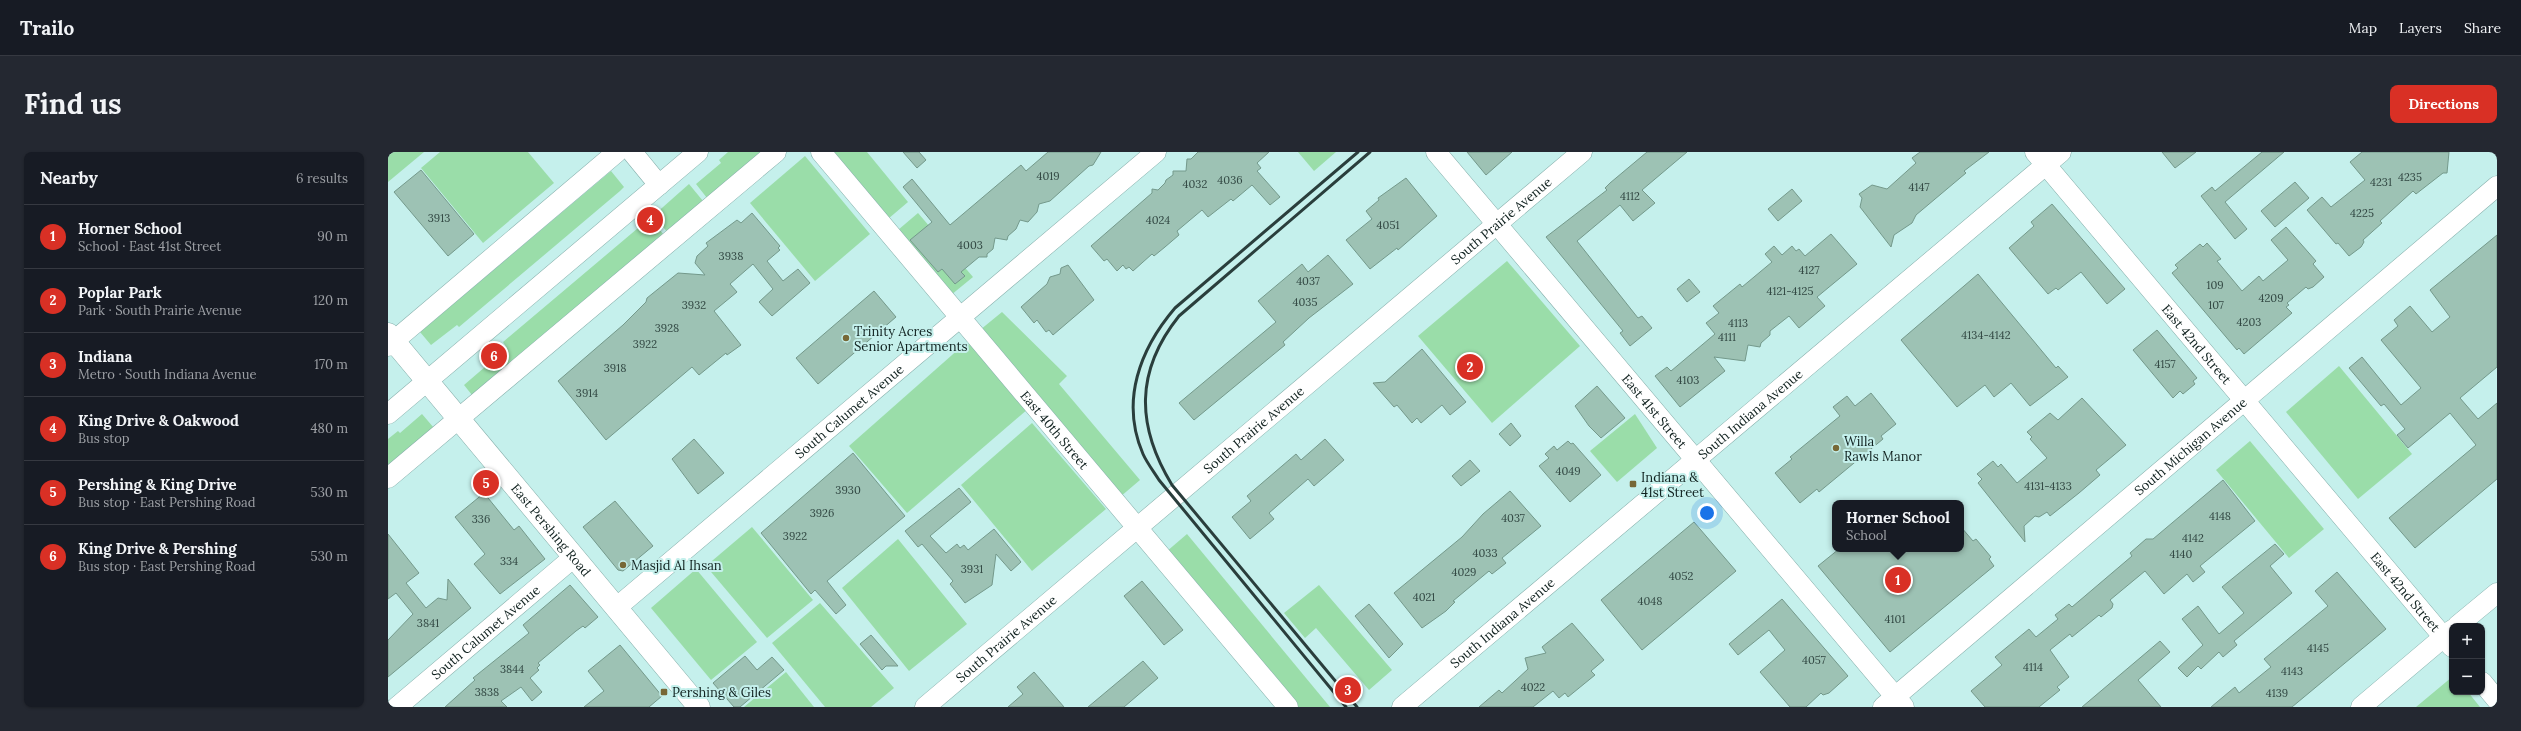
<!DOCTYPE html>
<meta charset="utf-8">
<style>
body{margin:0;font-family:Lora,serif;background:#242831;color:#f1f3f6}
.controls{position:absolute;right:12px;bottom:12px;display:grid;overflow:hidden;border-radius:8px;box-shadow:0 1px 3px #0004}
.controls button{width:36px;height:36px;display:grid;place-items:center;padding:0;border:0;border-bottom:1px solid #363941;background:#171b24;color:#f1f3f6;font:20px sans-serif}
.you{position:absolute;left:1319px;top:361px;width:14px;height:14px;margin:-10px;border:3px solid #fff;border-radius:50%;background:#1a73e8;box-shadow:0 0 0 6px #1a73e833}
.badge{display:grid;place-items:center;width:26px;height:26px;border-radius:50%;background:#d93025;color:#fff;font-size:13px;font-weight:700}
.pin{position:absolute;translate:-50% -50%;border:2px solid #fff;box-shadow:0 1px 4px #0006}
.popup{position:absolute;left:1444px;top:348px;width:132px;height:52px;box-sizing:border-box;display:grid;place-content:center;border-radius:8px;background:#171b24;filter:drop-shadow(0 1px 3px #0005);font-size:13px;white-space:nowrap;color:#9ea1a6}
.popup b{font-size:15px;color:#f1f3f6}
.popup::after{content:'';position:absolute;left:50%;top:100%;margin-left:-8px;border:8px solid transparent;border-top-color:#171b24}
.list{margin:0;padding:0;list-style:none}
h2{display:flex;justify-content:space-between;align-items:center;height:52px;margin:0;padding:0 16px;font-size:17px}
h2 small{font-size:13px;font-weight:400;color:#9ea1a6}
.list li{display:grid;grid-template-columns:26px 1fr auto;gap:12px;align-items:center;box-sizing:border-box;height:64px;padding:0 16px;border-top:1px solid #363941}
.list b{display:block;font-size:15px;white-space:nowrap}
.list p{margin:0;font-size:13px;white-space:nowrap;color:#9ea1a6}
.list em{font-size:13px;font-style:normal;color:#9ea1a6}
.map{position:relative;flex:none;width:2109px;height:555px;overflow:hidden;border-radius:8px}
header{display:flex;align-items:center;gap:24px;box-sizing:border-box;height:56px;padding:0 20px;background:#171b24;border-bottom:1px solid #363941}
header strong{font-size:19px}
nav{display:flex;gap:22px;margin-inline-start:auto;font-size:14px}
.intro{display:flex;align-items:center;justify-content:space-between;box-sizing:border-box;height:96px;padding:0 24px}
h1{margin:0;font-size:28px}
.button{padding:10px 18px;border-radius:8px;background:#d93025;color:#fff;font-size:14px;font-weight:700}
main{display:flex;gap:24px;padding:0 24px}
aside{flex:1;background:#171b24;border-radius:8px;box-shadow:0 1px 3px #0004}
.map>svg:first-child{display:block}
.green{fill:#9adda9}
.building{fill:#9dc2b4;stroke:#74998b}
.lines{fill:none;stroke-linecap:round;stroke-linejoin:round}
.minor-casing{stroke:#86afab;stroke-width:21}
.major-casing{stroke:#86afab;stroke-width:23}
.minor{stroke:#fff;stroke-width:20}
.major{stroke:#fff;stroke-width:22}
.rail{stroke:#2a3e3c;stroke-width:3}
.poi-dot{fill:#776836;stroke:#c5f0ec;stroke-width:1.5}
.labels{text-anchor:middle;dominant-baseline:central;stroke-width:4;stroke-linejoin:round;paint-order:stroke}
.number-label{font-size:11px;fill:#334944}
.street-label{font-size:13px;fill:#10211f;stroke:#c5f0ec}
.poi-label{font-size:13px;fill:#10211f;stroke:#c5f0ec;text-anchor:start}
</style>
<header>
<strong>Trailo</strong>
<nav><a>Map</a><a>Layers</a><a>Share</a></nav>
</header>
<div class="intro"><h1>Find us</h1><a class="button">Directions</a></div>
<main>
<aside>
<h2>Nearby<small>6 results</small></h2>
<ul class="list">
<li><span class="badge">1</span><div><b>Horner School</b><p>School · East 41st Street</p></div><em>90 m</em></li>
<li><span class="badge">2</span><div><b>Poplar Park</b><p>Park · South Prairie Avenue</p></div><em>120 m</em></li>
<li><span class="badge">3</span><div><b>Indiana</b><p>Metro · South Indiana Avenue</p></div><em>170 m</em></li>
<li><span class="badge">4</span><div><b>King Drive &amp; Oakwood</b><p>Bus stop</p></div><em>480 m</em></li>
<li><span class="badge">5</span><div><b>Pershing &amp; King Drive</b><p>Bus stop · East Pershing Road</p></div><em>530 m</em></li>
<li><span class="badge">6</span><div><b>King Drive &amp; Pershing</b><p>Bus stop · East Pershing Road</p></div><em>530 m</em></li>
</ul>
</aside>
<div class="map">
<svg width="2109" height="555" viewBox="0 0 2109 555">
<rect width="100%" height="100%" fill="#c5f0ec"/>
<g class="green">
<path d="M0 0H36L0 30Z"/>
<path d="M52 0H140L166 31 95 91 33 16Z"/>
<path d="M340 0H373L319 46 308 32 333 11 331 8Z"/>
<path d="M443 0H479L520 50 500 67Z"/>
<path d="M910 0H948L926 19Z"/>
<path d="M417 4 482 82 427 129 362 51Z"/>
<path d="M223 19 236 35 232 39 71 175 69 173 43 193 32 180Z"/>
<path d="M301 32 315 49 279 80 266 63Z"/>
<path d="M530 61 585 125 563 143 510 78Z"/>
<path d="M265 70 276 83 84 243 76 233 119 196 115 190 256 71 260 75Z"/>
<path d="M1119 109 1192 194 1104 271 1030 184Z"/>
<path d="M614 160 679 224 671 232 752 328 732 345 592 178Z"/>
<path d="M581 188 640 257 519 361 461 294Z"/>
<path d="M1951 214 2024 302 1970 347 1898 260Z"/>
<path d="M34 262 46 276 0 314V287L10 279 12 281Z"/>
<path d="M1247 262 1269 296 1229 330 1202 299Z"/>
<path d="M644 271 718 357 644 419 573 333Z"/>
<path d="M1862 289 1936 377 1901 406 1828 318Z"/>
<path d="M364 375 425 448 379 486 318 414Z"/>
<path d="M799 382 942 555H908L778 400Z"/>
<path d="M510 387 579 472 521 519 454 436Z"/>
<path d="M308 417 369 490 323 528 263 456Z"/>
<path d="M931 433 1004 518 981 538 928 476 917 486 896 461Z"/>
<path d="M432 451 506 536 483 555H437L384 491Z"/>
<path d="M398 520 426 555H356Z"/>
<path d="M2064 525V540H2080L2092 555H2028Z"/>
</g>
<g class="building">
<path d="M515 0H531L538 8 529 16Z"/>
<path d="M660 0H713L705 13 701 14 662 49 651 52 649 60 640 70 632 68 628 77 620 84 619 88 607 86 605 97 599 102V105H591L573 120 577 124 567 132 554 117 550 120 522 88 544 70 515 35 524 27 562 73 627 18 633 13 638 19Z"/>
<path d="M810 0H881L869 11 873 16 869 19 892 45 882 53 864 33 845 49 843 47 820 65 814 58 789 79 791 83 777 95 766 104 764 102 745 119 741 115 738 117 735 113 729 119 719 107 716 109 703 94 764 41V37L770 38 777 31 778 28 785 23V19H798L799 7H803Z"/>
<path d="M1079 0H1124L1098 23Z"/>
<path d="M1259 0H1299L1254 38 1267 51 1245 69 1232 53 1189 89 1250 166 1254 164 1264 176 1242 194 1232 181 1235 179 1158 85 1219 38 1217 36 1222 31Z"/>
<path d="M1532 0H1601L1576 19 1578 21 1528 63 1524 71 1506 83 1503 95 1472 55 1474 46 1471 42 1484 33 1499 37 1528 11 1524 6Z"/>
<path d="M1774 0H1808L1787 16Z"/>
<path d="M1874 0H1896L1837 50 1859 77 1847 87 1813 44 1824 35 1827 39Z"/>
<path d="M1974 0H2061L2059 21H2055L2028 42 2025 39 1992 69 1994 71 1975 88 1976 90 1973 95 1961 104 1950 91 1948 92 1919 58 1934 45 1943 55 1977 28 1962 10Z"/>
<path d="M33 18 86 82 60 104 6 40Z"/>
<path d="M1018 26 1049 64 1010 98 1009 96 982 117 958 88 984 67 978 59 991 48 990 46Z"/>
<path d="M1907 30 1921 46 1887 75 1873 59Z"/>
<path d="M1404 37 1414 49 1390 69 1380 57Z"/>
<path d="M1664 52 1737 137 1719 152 1693 120 1670 138 1668 136 1660 142 1621 96 1646 74 1643 70Z"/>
<path d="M364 61 392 94 390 96 392 98 379 109 395 129 410 117 422 131 384 164 371 150 385 137 365 112 342 132 349 140 326 159 353 193 339 203 338 201 311 223 304 215 218 288 170 229 235 173 258 150 259 146 290 121 317 123 307 111 309 104 320 94 318 91 349 68 353 71Z"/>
<path d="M1898 75 1928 109 1925 112 1936 125 1925 135 1920 137 1918 135 1899 151 1901 153 1898 155 1904 161 1856 202 1851 196 1849 198 1784 121 1790 116 1787 113 1812 92 1815 95 1819 91 1833 107 1829 109 1854 139 1871 124 1875 129 1900 108 1883 88Z"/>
<path d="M1443 82 1469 112 1429 145 1437 154 1411 176 1401 164 1382 179V183L1373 191 1372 195 1360 193 1357 209 1326 205 1337 219 1292 255 1267 224 1279 215 1283 219 1327 182 1318 171 1331 161 1325 154 1352 132 1354 135 1384 110 1377 102 1386 94 1394 103 1404 94 1408 99 1411 97 1417 104Z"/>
<path d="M2109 83V215L2072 246 2090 267 2109 251V327L2027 396 2001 366 2088 293 2062 261 2020 296 2009 283 2017 277 1996 252 1993 254 1961 216 1974 205 2013 253 2033 236 1993 188 2010 174 2006 168 2022 154 2044 180 2062 165 2042 138Z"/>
<path d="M940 103 965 132 921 166 895 190 897 193 806 268 791 251 888 170 870 149 914 112 920 120Z"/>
<path d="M680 113 706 148 665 183 661 178 658 180 649 168 646 171 633 155 659 132 662 125 672 122 673 116Z"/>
<path d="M1590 122 1668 216 1670 214 1680 225 1642 254 1623 231 1606 245 1597 233 1569 255 1513 188Z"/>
<path d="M1301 127 1312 140 1299 150 1289 137Z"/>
<path d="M486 139 508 165 430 232 408 206Z"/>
<path d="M1769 178 1809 226 1805 229 1807 232 1795 242 1792 239 1785 246 1745 198Z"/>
<path d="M1034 197 1078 250 1062 263 1054 253 1033 271 1029 266 1024 271 1009 253 1006 255 985 231 997 230Z"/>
<path d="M1209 234 1237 266 1213 286 1201 274 1187 254Z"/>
<path d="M1483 241 1508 272 1493 284 1495 287 1431 340 1429 337 1412 351 1387 321 1404 307 1402 305 1452 264 1445 255 1459 244 1467 254Z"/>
<path d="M1694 246 1738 293 1708 318 1712 323 1691 341 1662 364 1659 360 1651 365 1647 364 1636 374 1637 390 1590 331 1594 327 1589 322 1605 309 1610 315 1613 312 1629 331 1659 306 1642 287 1644 285 1639 280 1662 261 1670 268Z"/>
<path d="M1123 271 1133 284 1122 294 1111 282Z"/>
<path d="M306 287 336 321 310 342 284 307Z"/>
<path d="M937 287 956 308 926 334 920 327 881 361 886 367 862 387 844 365 863 349 859 344 908 302 913 308Z"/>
<path d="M1180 289 1183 292 1185 291 1213 323 1182 350 1151 314 1161 306 1157 302 1166 294 1169 298Z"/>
<path d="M465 301 517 364 439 429 458 453 448 462 427 438 423 442 373 381Z"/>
<path d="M1082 308 1092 319 1073 334 1064 324Z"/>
<path d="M1835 328 1867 369 1812 414 1817 420 1805 430 1799 422 1776 442 1757 419 1722 448 1725 452 1724 456 1713 465 1711 463 1684 485 1682 482 1662 498 1681 525 1669 535 1672 538 1651 555H1597L1583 539 1614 513 1607 505 1641 477 1648 485 1670 467 1667 463 1681 452 1684 455 1744 404 1742 401 1758 387H1765Z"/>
<path d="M571 336 583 350 542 384 558 401 569 392 572 396 576 393 580 398 606 377 633 410 623 419 608 402 604 433 577 451 562 432 565 429 534 392 530 395 517 379Z"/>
<path d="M1122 339 1153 374 1114 406 1118 411 1104 422 1101 419 1065 449 1067 450 1058 459 1034 476 1006 441 1074 385 1095 362Z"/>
<path d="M96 341 126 378 131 374 157 407 112 442 86 412 97 402 67 365Z"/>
<path d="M227 349 265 394 235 419 230 418 195 375Z"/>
<path d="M1306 370 1348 419 1254 498 1213 448Z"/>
<path d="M1573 375 1585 389 1588 387 1603 405 1601 407 1606 414 1502 500 1430 414 1451 397H1573Z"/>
<path d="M0 382 31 421 18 431 38 456 50 446 59 448 60 427 83 456 0 525V488L25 462 8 441 0 447Z"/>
<path d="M1887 392 1896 402 1882 414 1904 441 1846 489 1849 493 1835 505 1831 500 1813 517 1810 514 1799 525 1790 516 1815 493 1794 467 1810 454 1831 482 1856 461 1834 435Z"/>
<path d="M1949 420 1998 477 1904 555H1823L1847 535 1851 541 1883 515 1876 507 1940 454 1927 439Z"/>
<path d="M754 429 795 478 776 493 736 444Z"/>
<path d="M182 433 210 465 197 476 195 474 188 479 150 511 152 513 149 516 151 518 142 526 154 540 144 549 133 535 113 549 119 555H57L87 528 85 526 141 481 135 473Z"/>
<path d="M1394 447 1460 524 1441 541 1435 543 1433 541 1418 555H1402L1372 520 1397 498 1381 478 1350 503 1341 492Z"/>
<path d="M981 452 1015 492 1001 506 967 464Z"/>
<path d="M1184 471 1216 508 1203 519 1207 523 1180 545 1177 541 1171 546 1165 539 1145 555H1091L1111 538 1114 541 1140 517 1137 506 1158 501 1154 495Z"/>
<path d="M483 483 510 514H498L494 518 472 492Z"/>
<path d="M1772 489 1782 500 1750 528 1773 555H1694Z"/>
<path d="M232 493 274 544 261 555H196L216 539 200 519Z"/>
<path d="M357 504 369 518 384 505 396 518 352 555H346L325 531Z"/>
<path d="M755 509 770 526 736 555H700Z"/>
<path d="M646 520 676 555H620L635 542 629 535Z"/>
</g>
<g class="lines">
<defs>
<g id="minor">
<path d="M244 0 271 33"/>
<path id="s1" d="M433 0 900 555"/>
<path id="s2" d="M1048 0 1516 555"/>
<path id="s3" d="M1647 0 2064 495"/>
<path d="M0 194 229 0"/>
<path d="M0 262 310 0"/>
<path d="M0 326 388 0"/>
<path id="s4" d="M228 456 768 0"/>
<path d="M2069 474 2109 441"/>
<path d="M2094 530 2109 548"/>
<path id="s5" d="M9 555 186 405"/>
<path id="s6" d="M537 555 1194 0"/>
<path id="s7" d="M1014 555 1673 0"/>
<path id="s8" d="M1495 555 2109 34"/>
<path d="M1973 555 2064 478"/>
</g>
<g id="major">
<path id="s9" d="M0 182 311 555"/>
</g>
</defs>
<use href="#minor" class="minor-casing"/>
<use href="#major" class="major-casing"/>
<use href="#minor" class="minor"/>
<use href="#major" class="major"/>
<g class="rail">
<path d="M958 555 771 328C766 320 759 311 755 302 732 249 752 197 787 156L970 0"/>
<path d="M969 555 784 333C748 274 747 219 791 164L982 0"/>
</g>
</g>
<g class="poi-dot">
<circle cx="458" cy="186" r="4"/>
<circle cx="1448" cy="296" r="4"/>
<rect x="1241" y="328" width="8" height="8" rx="2"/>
<circle cx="235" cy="413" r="4"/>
<rect x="272" y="536" width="8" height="8" rx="2"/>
</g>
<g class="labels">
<g class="number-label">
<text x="660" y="24">4019</text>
<text x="2022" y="25">4235</text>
<text x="842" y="28">4036</text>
<text x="1993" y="30">4231</text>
<text x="807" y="32">4032</text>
<text x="1531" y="35">4147</text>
<text x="1242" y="44">4112</text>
<text x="1974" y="61">4225</text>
<text x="51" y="66">3913</text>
<text x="770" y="68">4024</text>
<text x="1000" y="73">4051</text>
<text x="582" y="93">4003</text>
<text x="343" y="104">3938</text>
<text x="1421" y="118">4127</text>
<text x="920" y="129">4037</text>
<text x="1827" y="133">109</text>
<text x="1402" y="139">4121-4125</text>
<text x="1883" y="146">4209</text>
<text x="917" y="150">4035</text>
<text x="306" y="153">3932</text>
<text x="1828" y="153">107</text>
<text x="1861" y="170">4203</text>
<text x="1350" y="171">4113</text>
<text x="279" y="176">3928</text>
<text x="1598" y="183">4134-4142</text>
<text x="1339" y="185">4111</text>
<text x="257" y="192">3922</text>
<text x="1777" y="212">4157</text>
<text x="227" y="216">3918</text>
<text x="1300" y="228">4103</text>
<text x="199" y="241">3914</text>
<text x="1180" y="319">4049</text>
<text x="1660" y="334">4131-4133</text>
<text x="460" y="338">3930</text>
<text x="434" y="361">3926</text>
<text x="1832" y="364">4148</text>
<text x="1125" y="366">4037</text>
<text x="93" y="367">336</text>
<text x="407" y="384">3922</text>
<text x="1805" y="386">4142</text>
<text x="1097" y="401">4033</text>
<text x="1793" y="402">4140</text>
<text x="121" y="409">334</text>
<text x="584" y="417">3931</text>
<text x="1076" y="420">4029</text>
<text x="1293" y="424">4052</text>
<text x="1036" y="445">4021</text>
<text x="1262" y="449">4048</text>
<text x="1507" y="467">4101</text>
<text x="40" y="471">3841</text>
<text x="1930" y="496">4145</text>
<text x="1426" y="508">4057</text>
<text x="1645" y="515">4114</text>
<text x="124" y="517">3844</text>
<text x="1904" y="519">4143</text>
<text x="1145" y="535">4022</text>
<text x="99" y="540">3838</text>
<text x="1889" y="541">4139</text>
</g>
<g class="street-label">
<text stroke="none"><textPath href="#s6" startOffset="754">South Prairie Avenue</textPath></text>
<text stroke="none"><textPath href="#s3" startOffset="251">East 42nd Street</textPath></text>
<text stroke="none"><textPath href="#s4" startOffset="305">South Calumet Avenue</textPath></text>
<text stroke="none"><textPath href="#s2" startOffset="339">East 41st Street</textPath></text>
<text stroke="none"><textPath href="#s7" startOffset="455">South Indiana Avenue</textPath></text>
<text stroke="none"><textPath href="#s1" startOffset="363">East 40th Street</textPath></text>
<text stroke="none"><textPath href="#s6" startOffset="430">South Prairie Avenue</textPath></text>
<text stroke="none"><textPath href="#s8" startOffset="403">South Michigan Avenue</textPath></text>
<text stroke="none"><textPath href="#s9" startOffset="255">East Pershing Road</textPath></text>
<text stroke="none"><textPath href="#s3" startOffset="575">East 42nd Street</textPath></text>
<text stroke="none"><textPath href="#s7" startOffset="131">South Indiana Avenue</textPath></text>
<text stroke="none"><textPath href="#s5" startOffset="116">South Calumet Avenue</textPath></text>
<text stroke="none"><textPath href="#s6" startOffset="106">South Prairie Avenue</textPath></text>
</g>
<g class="poi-label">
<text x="466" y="179">Trinity Acres<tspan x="466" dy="15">Senior Apartments</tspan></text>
<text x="1456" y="289">Willa<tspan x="1456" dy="15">Rawls Manor</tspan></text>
<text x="1253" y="325">Indiana &amp;<tspan x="1253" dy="15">41st Street</tspan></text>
<text x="243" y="413">Masjid Al Ihsan</text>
<text x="284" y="540">Pershing &amp; Giles</text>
</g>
</g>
</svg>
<div class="controls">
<button>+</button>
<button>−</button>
</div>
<div class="you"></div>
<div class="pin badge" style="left:1510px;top:428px">1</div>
<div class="popup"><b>Horner School</b>School</div>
<div class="pin badge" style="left:1082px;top:215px">2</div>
<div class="pin badge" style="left:960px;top:538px">3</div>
<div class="pin badge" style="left:262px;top:68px">4</div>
<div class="pin badge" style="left:98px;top:331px">5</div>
<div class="pin badge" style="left:106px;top:204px">6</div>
</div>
</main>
